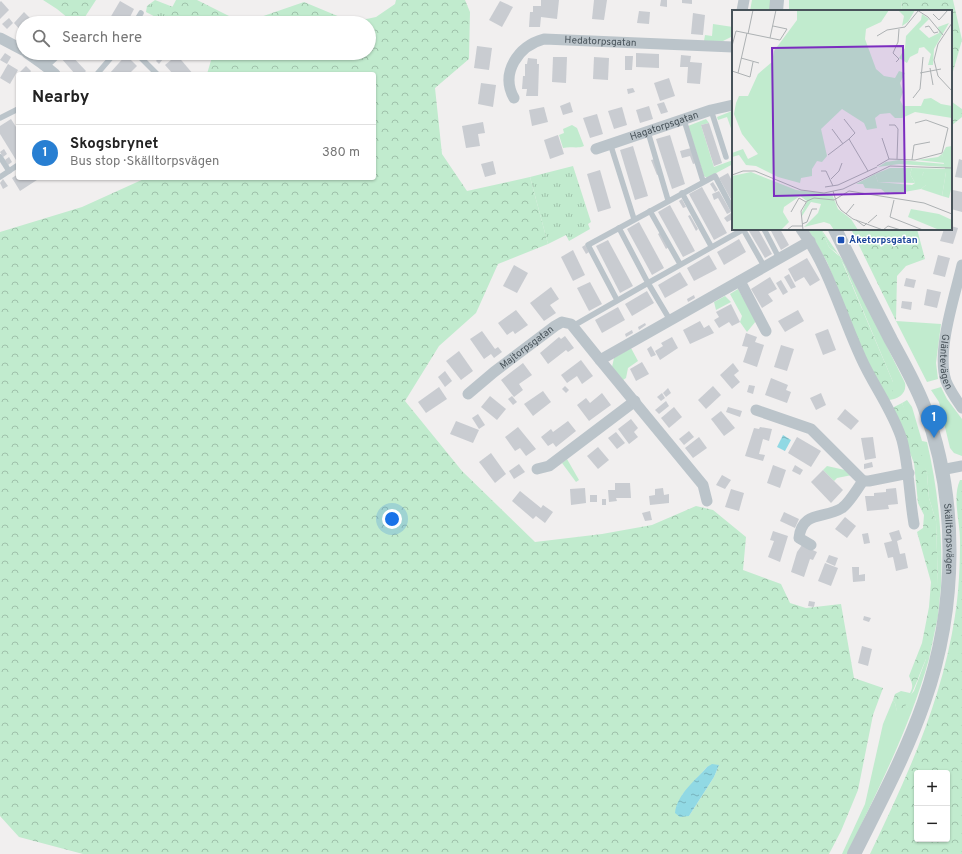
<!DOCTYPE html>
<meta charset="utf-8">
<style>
body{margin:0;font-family:Overpass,sans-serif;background:#f6f6f6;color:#222}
.controls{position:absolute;right:12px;bottom:12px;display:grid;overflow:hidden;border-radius:4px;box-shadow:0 1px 3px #0004}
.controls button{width:36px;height:36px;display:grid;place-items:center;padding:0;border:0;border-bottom:1px solid #e0e0e0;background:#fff;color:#222;font:20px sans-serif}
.you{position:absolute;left:392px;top:519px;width:14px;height:14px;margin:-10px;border:3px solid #fff;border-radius:50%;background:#1a73e8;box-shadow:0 0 0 6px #1a73e833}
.badge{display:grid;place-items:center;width:26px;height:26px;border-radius:50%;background:#287fd2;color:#fff;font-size:13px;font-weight:700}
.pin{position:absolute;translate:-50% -33px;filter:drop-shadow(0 1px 2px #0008)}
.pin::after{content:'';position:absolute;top:21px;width:14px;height:12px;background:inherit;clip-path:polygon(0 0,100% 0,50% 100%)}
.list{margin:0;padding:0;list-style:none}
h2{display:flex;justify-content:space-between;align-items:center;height:52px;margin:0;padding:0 16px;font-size:17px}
h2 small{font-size:13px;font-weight:400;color:#767676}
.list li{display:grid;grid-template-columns:26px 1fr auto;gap:12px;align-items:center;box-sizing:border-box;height:56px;padding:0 16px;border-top:1px solid #e0e0e0}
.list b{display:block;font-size:15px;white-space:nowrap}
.list p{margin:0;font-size:13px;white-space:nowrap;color:#767676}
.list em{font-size:13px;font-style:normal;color:#767676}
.icon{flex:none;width:22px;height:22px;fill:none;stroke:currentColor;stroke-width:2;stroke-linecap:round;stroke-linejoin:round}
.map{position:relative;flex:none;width:962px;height:854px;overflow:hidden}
.search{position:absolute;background:#fff;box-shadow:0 1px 3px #0004;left:16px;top:16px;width:360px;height:44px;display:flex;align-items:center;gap:10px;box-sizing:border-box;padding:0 14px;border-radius:22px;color:#767676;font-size:15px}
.panel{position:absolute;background:#fff;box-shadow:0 1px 3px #0004;left:16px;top:72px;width:360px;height:108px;border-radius:4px}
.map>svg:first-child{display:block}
.green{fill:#c1ebce}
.forest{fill:url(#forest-crowns);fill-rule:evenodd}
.park{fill:url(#park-tufts)}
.water{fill:url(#water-ripples)}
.building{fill:#c9ccd1}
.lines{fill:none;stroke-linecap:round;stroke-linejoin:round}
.service{stroke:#bbc4ca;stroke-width:5.5}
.minor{stroke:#bbc4ca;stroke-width:11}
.tertiary{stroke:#bbc4ca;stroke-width:14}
.transit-dot{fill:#1a4fb4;stroke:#fff;stroke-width:1.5}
.labels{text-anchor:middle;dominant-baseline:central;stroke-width:3;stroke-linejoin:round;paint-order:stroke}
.street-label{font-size:10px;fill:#48535a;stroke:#fff}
.transit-label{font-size:10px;font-weight:bold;fill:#164399;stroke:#fff;text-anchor:start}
.inset-road{fill:none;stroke:#adb1b3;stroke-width:1}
.view{fill:#7b2cbf;fill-opacity:0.15;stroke:#7b2cbf;stroke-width:2}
.inset-edge{fill:none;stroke:#48535a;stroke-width:2}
</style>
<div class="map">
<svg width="962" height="854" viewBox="0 0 962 854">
<defs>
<pattern id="forest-crowns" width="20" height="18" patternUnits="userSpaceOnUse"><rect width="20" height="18" fill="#c1ebce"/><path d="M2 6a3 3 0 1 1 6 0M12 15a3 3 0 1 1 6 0" fill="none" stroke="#9fc1aa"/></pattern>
<pattern id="park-tufts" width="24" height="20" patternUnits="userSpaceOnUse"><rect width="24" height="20" fill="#c1ebce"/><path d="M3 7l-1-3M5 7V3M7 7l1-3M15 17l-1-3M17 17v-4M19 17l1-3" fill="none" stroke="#9fc1aa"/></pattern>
<pattern id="water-ripples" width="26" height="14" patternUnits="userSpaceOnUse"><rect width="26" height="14" fill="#91d9e4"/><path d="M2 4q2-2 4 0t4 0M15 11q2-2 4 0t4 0" fill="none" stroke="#78b3bc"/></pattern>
</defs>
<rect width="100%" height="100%" fill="#f1efef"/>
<g class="green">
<path d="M752 0H772L771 11H750Z"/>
<path d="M789 0H902L901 11H789Z"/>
<path d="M713 24 733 27 731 37 723 41H704L705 35 712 36Z"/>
<path d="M732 111 733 112V134L727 117 718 120 717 117Z"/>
<path d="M706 119 709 123 701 125 714 167 733 160V164L707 178 704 176 688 126Z"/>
<path d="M572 125 577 128 584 146C577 149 571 146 563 148L559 135 564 133 563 129Z"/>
<path d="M821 229 848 268 905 383C907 394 898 399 889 400L881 388 893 382 844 265 837 253 829 247Z"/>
<path d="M738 289 756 321 747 332 740 322 742 316 730 294Z"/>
<path d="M725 296 731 302 716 310 714 302Z"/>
<path d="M896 321 941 324 936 363 938 379 927 382Z"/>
<path d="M631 348 638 361 628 368 626 378 623 380 612 367 614 358Z"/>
<path d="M941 387 947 399 962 419V456L954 453 950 448 939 402 931 390Z"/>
<path d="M907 400 912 407 922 441 927 442C938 490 943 537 941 586H938L936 521 929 498 927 474 902 403Z"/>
<path d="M567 459 579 480 576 482 562 463Z"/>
<path d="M827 466 845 470 852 475 837 478 834 481 823 470Z"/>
<path d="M926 659H929C910 727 878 790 847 854H842L865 804 883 724 893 700 895 703 897 711 914 691Z"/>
</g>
<g class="forest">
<path d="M43 0H96L81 23H74L57 9Z"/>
<path d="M176 0H197L243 23 304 2 352 22 376 17 395 4 396 0H465L470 12 469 59 435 88 442 154 467 191 530 177 548 244 498 264 476 313 439 346 405 401 462 471 535 542 602 534 652 525 696 506 713 510 746 537 743 570 781 584 790 603 806 608 841 604 854 678 883 688 873 715 858 790 841 831 829 854H83L19 837 0 816V232L82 207 146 178H374V74H207L212 57 206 53H369V23H164ZM719 765 714 777 689 816 682 795 707 767Z"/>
<path d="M902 0H953L962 40 952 75V102L962 109V117L951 126V11H901Z"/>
<path d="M808 229H821L829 247 840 257 893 382V391L888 392 881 388 863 352 827 262Z"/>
<path d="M851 229H917L925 259 906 266 897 276 896 321Z"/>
<path d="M902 403 918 440 927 474 929 498 936 521 938 585 941 586 938 616 929 659H926C918 677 913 695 902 711L897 712 895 703 893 700 895 694 901 691 910 693C914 686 912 683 909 676L922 643 929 607 931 582 917 532 923 528 924 515 918 503 914 463 892 408Z"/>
<path d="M960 480H962V854H870C907 777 942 701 955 616 959 591 960 565 960 540 960 521 952 498 960 480ZM917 773H947V839H917Z"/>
</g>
<g class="park">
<path d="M155 0 173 7 165 22 146 12 147 6Z"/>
<path d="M573 166 591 222 588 224 590 229 569 241 566 235 548 244 530 177Z"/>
</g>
<g class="water">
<path d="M783 435 791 440 785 451 777 447Z"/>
<path d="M712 764 719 765 714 777 689 816 680 817 675 813C677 794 696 780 707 767Z"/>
</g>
<g class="building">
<path d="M541 0H559L557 19 541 17 540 27H529L530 12H533V6H541Z"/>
<path d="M594 0H607L604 20 592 19Z"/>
<path d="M661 0H667V7L660 6Z"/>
<path d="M682 0H692V4L682 3Z"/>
<path d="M1 1 9 10 0 19V2Z"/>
<path d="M120 1 134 9 127 23H120L110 18Z"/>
<path d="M500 1 513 7 502 27 489 20Z"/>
<path d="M639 11 650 12 649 24 637 23Z"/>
<path d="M24 12 33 21 31 23H23L22 32 14 23Z"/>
<path d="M693 13 705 15 703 35 691 34Z"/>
<path d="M9 18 13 23 7 29 2 24Z"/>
<path d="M477 46 492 48 489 70 474 68Z"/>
<path d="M5 53 11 57 7 64 0 60Z"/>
<path d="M66 53H69L86 71 83 74H75L61 58Z"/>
<path d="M94 53H107L100 60Z"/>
<path d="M636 53 659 54V68L636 67Z"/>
<path d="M126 55 137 66 129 74H111L110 73Z"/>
<path d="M177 55 193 74H173L165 65Z"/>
<path d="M681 55 691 56 690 62 702 63 700 84 687 83 688 67H680Z"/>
<path d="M160 56 163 59 159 64 156 61Z"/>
<path d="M625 56H633L632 70H625Z"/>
<path d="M553 57H567L566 83 552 82Z"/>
<path d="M594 57 609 58 608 80 593 79Z"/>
<path d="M528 58 537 59V64H539L538 96H526L527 89H522L523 76H525V64H527Z"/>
<path d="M8 64 18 70 10 84 0 78Z"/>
<path d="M26 66 31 71 29 74H22L20 72Z"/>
<path d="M669 78 675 96 660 101 654 83Z"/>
<path d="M481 83 496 85 493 107 478 104Z"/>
<path d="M633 88 635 92 628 94 627 89Z"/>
<path d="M570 102 573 112 563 115 560 106Z"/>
<path d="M664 102 668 112 661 114 657 104Z"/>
<path d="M649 106 653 119 640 123 636 110Z"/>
<path d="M544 107 548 122 532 126 529 110Z"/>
<path d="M622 107 627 125 614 129 608 111Z"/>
<path d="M597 114 603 134 590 138 583 118Z"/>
<path d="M11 119 18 130V159L16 160 0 134V126Z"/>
<path d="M483 122 485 133 478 134 480 146 466 148 462 126Z"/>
<path d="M709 123 722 163 714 166 701 125Z"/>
<path d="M558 135 564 154 550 159 544 140Z"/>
<path d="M670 135 685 184 672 189 656 139Z"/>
<path d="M633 146 648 196 635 200 620 150Z"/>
<path d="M691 148 696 163 693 164 690 156 682 158 680 151Z"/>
<path d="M4 149 7 154 3 157 0 152Z"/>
<path d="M9 157 12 162 8 165 5 160Z"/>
<path d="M655 159 660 174 657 175 651 160Z"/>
<path d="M959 159 962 160V178L955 177Z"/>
<path d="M493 161 496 174 485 177 481 164Z"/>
<path d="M600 170 611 208 598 212 587 174Z"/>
<path d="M728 173 733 183V203L719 178Z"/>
<path d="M18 174V178H40L20 191 12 178Z"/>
<path d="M3 179 8 186 3 189 0 183Z"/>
<path d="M713 182 718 190 715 192 710 184Z"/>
<path d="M702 187 727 233 714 240 689 194Z"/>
<path d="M953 190 962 192V212L951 209Z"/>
<path d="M719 191 731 212 727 214 718 198 714 200 712 194Z"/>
<path d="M682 199 686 207 683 208 679 201Z"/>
<path d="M670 205 695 251 683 257 658 212Z"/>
<path d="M731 213 733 219 727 222 724 218Z"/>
<path d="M690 215 698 229 696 231 688 216Z"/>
<path d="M639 222 664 268 652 275 627 229Z"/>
<path d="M951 226 958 228 953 244 940 241 944 229H951Z"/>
<path d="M753 229H758L772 254 765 258 749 231Z"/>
<path d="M770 229H780L789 245 781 250Z"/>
<path d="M661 232 669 247 666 249 658 234Z"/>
<path d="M739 239 746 252 724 265 717 252Z"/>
<path d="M608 240 633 286 620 293 596 246Z"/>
<path d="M585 245 589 252 586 254 582 247Z"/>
<path d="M573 250 585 275 573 281 561 257Z"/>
<path d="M709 255 717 269 694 281 687 268Z"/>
<path d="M938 255 950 258 945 277 933 274Z"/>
<path d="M807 258 820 280 810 286 804 277 795 282 788 269Z"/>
<path d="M514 265 528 273 517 293 503 286Z"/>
<path d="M680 272 688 285 665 298 658 285Z"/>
<path d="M789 274 796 287 791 289 784 277Z"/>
<path d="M770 277 777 289 768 294 773 301 762 308 751 289Z"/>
<path d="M906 278 916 280 914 288 904 286Z"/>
<path d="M781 280 788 292 783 295 776 283Z"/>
<path d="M590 282 602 304 589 311 577 288Z"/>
<path d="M551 287 559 299 550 305 556 313 544 321 530 303Z"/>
<path d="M927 289 941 292 937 308 924 305Z"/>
<path d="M647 291 654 303 632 316 625 304Z"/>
<path d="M694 295 695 298 688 302 687 299Z"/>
<path d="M902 301 912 302 911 310 901 308Z"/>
<path d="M731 304 740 322 732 326 729 322 719 328 714 320 719 317 716 312Z"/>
<path d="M618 307 625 320 602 333 595 320Z"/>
<path d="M516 310 528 325 515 334 513 331 507 335 498 323Z"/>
<path d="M798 310 804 321 785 332 778 321Z"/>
<path d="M700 321 704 328 709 325 714 333 690 344 683 330Z"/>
<path d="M645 323 646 325 639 330 638 327Z"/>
<path d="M828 329 836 350 823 355 815 334Z"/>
<path d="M632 330 633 333 626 337 625 334Z"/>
<path d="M482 331 495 349 498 347 502 352 494 358 491 354 484 359 470 339Z"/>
<path d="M746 333 757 337 755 342 764 345 757 367 743 362 748 347 742 346Z"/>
<path d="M565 336 574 348 568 352 566 350 548 364 540 353 559 337 561 339Z"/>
<path d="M672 337 678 348 660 360 655 351 663 346 661 343Z"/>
<path d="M781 345 794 349 787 371 774 367Z"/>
<path d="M651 346 656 355 651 357 647 349Z"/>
<path d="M459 351 473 371 461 380 446 361Z"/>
<path d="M581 360 593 376 582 384 577 376 567 383 561 375Z"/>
<path d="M642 362 649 374 636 381 630 369Z"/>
<path d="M523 363 532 375 519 384 523 390 514 397 501 380Z"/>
<path d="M733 363 739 371 734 375 740 382 732 389 720 375Z"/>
<path d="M445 371 452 381 445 387 438 377Z"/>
<path d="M771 378 788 385 786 390 791 392 787 403 765 395Z"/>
<path d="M749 385 755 386 753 394 747 392Z"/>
<path d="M565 386 569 390 566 393 562 389Z"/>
<path d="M713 386 721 395 706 409 698 400Z"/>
<path d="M439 387 447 399 426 413 418 402Z"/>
<path d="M668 388 671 393 666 397 663 393Z"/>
<path d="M543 391 551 402 533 416 524 404Z"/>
<path d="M602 393 611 405 589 421 577 405 586 398 590 403Z"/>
<path d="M662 393 665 398 661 401 657 397Z"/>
<path d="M821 393 826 405 816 410 810 398Z"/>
<path d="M490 396 506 409 497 420 481 407Z"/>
<path d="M512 396 517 402 513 405 508 399Z"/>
<path d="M666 401 669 406 659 414 655 410Z"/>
<path d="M674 407 682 417 669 428 661 418Z"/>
<path d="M728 407 742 411 740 417 726 412Z"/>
<path d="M845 409 859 421 851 430 837 419Z"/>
<path d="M721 411 735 428 724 436 711 419Z"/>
<path d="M478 414 485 425 479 429 472 418Z"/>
<path d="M631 419 638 428 634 432 638 437 629 444 618 429Z"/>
<path d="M456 421 479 430 473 443 450 434Z"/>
<path d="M568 421 576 431 556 447 553 443 548 446 541 437 551 429 553 432Z"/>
<path d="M518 427 536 449 526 456 520 448 515 451 505 437Z"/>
<path d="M760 427 772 429 769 441 763 439 759 454 765 455 763 461 745 456 754 428 759 429Z"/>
<path d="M689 431 694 437 684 445 679 439Z"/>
<path d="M616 432 625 443 617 449 608 438Z"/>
<path d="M699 437 707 448 693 458 685 448Z"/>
<path d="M797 437 821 451 811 467 788 453Z"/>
<path d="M873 437 876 458 865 460 861 438Z"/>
<path d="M598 447 609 460 598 469 587 456Z"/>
<path d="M491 453 506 474 495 483 479 462Z"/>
<path d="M872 462 873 467 864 469V464Z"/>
<path d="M519 464 525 472 514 479 509 471Z"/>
<path d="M773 465 786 470 780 488 767 483Z"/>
<path d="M795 465 803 470 800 475 792 471Z"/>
<path d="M823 470 843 490 831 503 811 482Z"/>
<path d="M722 475 731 480 725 489 716 485Z"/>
<path d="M615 483H630L631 498H616L617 501 609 502 608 490H615Z"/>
<path d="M585 488 586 503 571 505 570 489Z"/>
<path d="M663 488 664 495 669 494V503L650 505 649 496 655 495V489Z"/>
<path d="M896 488 898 504 888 505 889 509 867 511 865 496H874V493L886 492V489Z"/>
<path d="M731 489 744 493 739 511 725 507Z"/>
<path d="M520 491 541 508 543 505 553 512 545 523 536 516 533 519 512 501Z"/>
<rect x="590" y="495" width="7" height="7"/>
<rect x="602" y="499" width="4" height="6"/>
<path d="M650 511 652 520 645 521 642 513Z"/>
<path d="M784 512 799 519 795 528 780 521Z"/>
<path d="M845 517 856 526 847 538 835 529Z"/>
<path d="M899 530 902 539 897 541 900 554 905 553 908 568 896 571 893 557 888 558 884 543 892 541 889 533Z"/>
<path d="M773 531 788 536 780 562 768 557 774 541 770 540Z"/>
<path d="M868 533 870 543 864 544 862 534Z"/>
<path d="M802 545 817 552 813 560 810 559 804 577 791 572 797 552Z"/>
<path d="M829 555 838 558 835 566 826 562Z"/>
<path d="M825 563 838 568 831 586 818 581Z"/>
<path d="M852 567H859V575L865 574V581L853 582Z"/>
<path d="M809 601 815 602 814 607 808 606Z"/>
<path d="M864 616 871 618 869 622 863 620Z"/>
<path d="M862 646 872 649 868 666 858 663Z"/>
</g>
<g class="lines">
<g class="service">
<path d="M135 23 141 13"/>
<path d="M136 53 157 74"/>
<path d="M97 74 115 53"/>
<path d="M711 110 726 157"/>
<path d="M0 118 18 109"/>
<path d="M684 120 703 181"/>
<path d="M648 132 668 200"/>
<path d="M610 143 634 219"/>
<path d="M0 157 9 171"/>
<path d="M0 177 18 165"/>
<path d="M682 193 711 246"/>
<path d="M650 211 680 264"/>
<path d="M743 229 764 266"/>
<path d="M764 229 779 258"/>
<path d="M617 300 588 245 715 176 733 210"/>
<path d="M670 320 648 283 744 229"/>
<path d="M573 326 648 283 619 228"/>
</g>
<g class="minor">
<path d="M742 11 744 0"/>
<path d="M0 38 23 50"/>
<path d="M27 53 44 65 57 53"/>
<path d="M44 65 55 74"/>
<path id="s1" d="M514 98C500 73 518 46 544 39L733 47"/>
<path id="s2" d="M596 149 711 110 733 105"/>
<path d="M801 229C829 268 841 315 861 358 873 385 893 411 902 440 909 467 909 495 914 524"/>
<path id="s3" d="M962 265C955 296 936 351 946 381 950 391 956 399 962 408"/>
<path d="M740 281 766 331"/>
<path id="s4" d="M468 394 494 372 555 326 562 322 571 324 600 360"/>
<path d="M756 410 811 429 863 481"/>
<path d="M537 469 549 466 635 401"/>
<path d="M941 470 962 466"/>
<path d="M707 501 703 485 600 360 810 241"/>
<path d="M811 545 799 538C802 510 825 519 842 508 850 502 857 489 863 481H869L909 473"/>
</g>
<g class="tertiary">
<path d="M776 11 777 0"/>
<path id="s5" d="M835 229C853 266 872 303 891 340 903 362 915 383 924 406 959 499 957 608 924 702 906 754 879 804 854 854"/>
</g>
</g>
<rect class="transit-dot" x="837" y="236" width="8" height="8" rx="2"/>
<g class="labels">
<g class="street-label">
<text stroke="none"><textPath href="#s1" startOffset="133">Hedatorpsgatan</textPath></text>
<text stroke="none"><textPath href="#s2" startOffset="72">Hagatorpsgatan</textPath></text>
<text stroke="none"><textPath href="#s4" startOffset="75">Majtorpsgatan</textPath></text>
<text stroke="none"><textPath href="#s3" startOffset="99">Gläntevägen</textPath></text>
<text stroke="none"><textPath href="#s5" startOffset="334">Skälltorpsvägen</textPath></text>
</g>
<g class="transit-label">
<text x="849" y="240">Åketorpsgatan</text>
</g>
</g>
<g transform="translate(732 10)">
<rect width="220" height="220" fill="#f1efef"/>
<path d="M210 144 213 153 185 150 206 147ZM167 150 213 154V157L167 154 146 157 154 152ZM158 158H180L178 164 183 173 146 172 143 164ZM192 162H214L210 186 189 179 194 175 190 165Z" fill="#c1ebce"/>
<path d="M65 0H157L149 12 134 19 133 29 144 59 152 66 163 68 167 61 173 63 168 73 171 82 168 90 171 96H189L192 89 199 88 209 94 220 96V108L183 102 170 108H163L158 103 148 104 143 108 145 118 135 120 132 113 110 99 89 119 95 146 90 152 85 151 80 159V166L69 168 68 173 46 167 24 156 14 155 7 145 0 147V143L11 139 16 149 26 144 10 124 2 104 4 93 7 86H16L26 64 40 52 42 41 65 10ZM166 0H183L176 12 170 16 172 6ZM190 4 197 9 187 19 197 28 207 23 206 17 217 13 202 39 201 55H196L199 44 192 37 187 38 186 43 178 47 175 53 167 48 173 38 174 26 189 10ZM220 136V175L217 188 210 186 214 162H192L190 165 194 170V175L189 179 167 183 158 182 156 185 149 179 133 178 131 174H124L143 164 146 172 180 175 183 173 178 164 180 158 213 159 210 144 214 137ZM19 162 64 180 100 184 106 199 119 209 126 220H102L98 214 92 212 72 217 86 203 89 194 79 192 70 206V202L75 191 68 186 52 197 51 202 57 212 49 220H0V166ZM179 199 207 204 220 210V220L205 219 176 207Z" fill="#c1ebce"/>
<path class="inset-road" d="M185 0 196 7 211 25M201 4 207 10 216 0M220 13 206 34 202 50 206 66 220 81M193 17 197 16 202 23 206 22M16 24 21 0M145 26 155 20 173 17 186 1M38 28 44 0M0 36 4 21 48 30 55 19 41 16M9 48 27 53M164 52 167 49 161 43 166 32 167 19M198 58 201 75M0 61 6 63 15 23M6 63 18 67 21 52M188 63 209 59M181 88 188 79 191 47M112 109 123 123 117 129M157 115H163L166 119 165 149M100 119 111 134M150 128 157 149M96 145 117 129 136 161M180 150 182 135 198 132M145 156 157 149 183 150 210 143 216 118 194 110 183 113M89 161H94L101 176M0 165 11 161H23L69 180 92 183 111 179 158 156 220 158M99 169 107 161 110 153M93 177 106 175 145 157M101 181 105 194 109 200 121 209 151 220M162 190 158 207 191 220M59 202 67 188 74 192M114 204 122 194M124 210 132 216 135 213M136 213 145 205M70 214 75 212 80 199H85M55 220 60 216H70M71 220 69 201 75 191 82 188 102 190 117 181 192 193 220 204M151 220 156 216 169 220"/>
<path class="view" d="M171 36 173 183 42 186 40 38Z"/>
<rect width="220" height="220" class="inset-edge"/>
</g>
</svg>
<div class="controls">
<button>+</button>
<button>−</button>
</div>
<div class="you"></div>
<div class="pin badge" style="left:934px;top:438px">1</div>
<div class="search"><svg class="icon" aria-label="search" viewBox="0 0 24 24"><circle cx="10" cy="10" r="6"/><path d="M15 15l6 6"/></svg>Search here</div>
<section class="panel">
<h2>Nearby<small></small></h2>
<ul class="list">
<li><span class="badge">1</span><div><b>Skogsbrynet</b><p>Bus stop · Skälltorpsvägen</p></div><em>380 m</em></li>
</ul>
</section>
</div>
